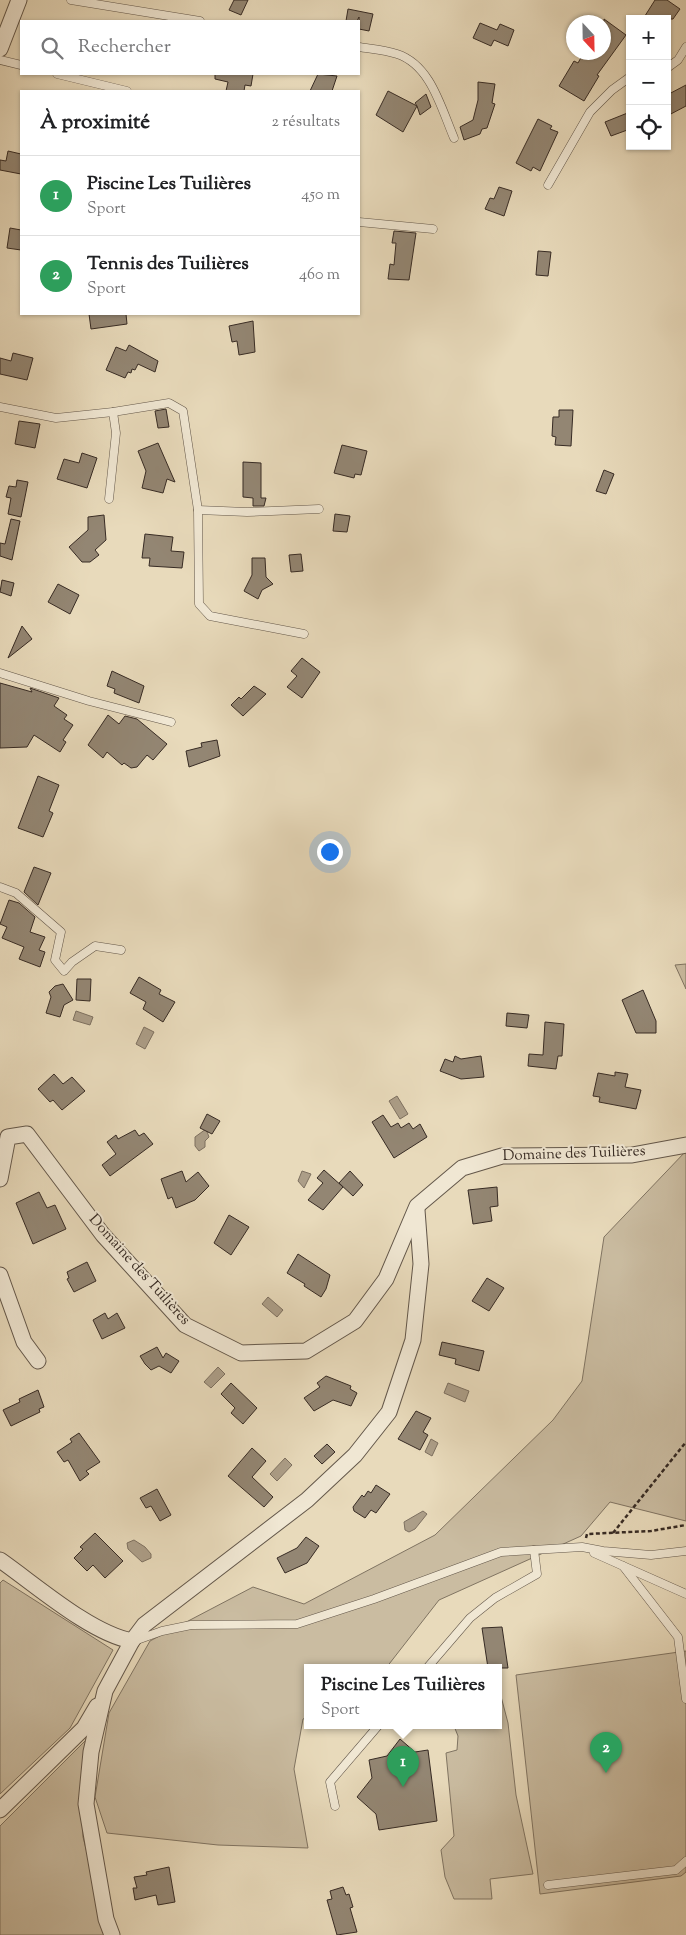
<!DOCTYPE html>
<html lang="fr">
<meta charset="utf-8">
<style>
body{margin:0;font-family:"Sorts Mill Goudy",serif;background:#f2f2f2;color:#202124}
.controls{position:absolute;right:15px;top:15px;display:grid;overflow:hidden;border-radius:0px;box-shadow:0 1px 4px #0004}
.controls button{width:45px;height:45px;display:grid;place-items:center;padding:0;border:0;border-bottom:1px solid #e0e0e0;background:#fff;color:#202124;font:25px sans-serif}
.compass{position:absolute;left:566px;top:15px;width:45px;height:45px;border-radius:50%;background:#fff;box-shadow:0 1px 4px #0004;rotate:158deg}
.you{position:absolute;left:329px;top:851px;width:18px;height:18px;margin:-12px;border:4px solid #fff;border-radius:50%;background:#1a73e8;box-shadow:0 0 0 8px #1a73e833}
.badge{display:grid;place-items:center;width:32px;height:32px;border-radius:50%;background:#2563eb;color:#fff;font-size:16px;font-weight:700}
.pin{position:absolute;translate:-50% -41px;filter:drop-shadow(0 1px 2px #0008)}
.pin::after{content:'';position:absolute;top:26px;width:18px;height:15px;background:inherit;clip-path:polygon(0 0,100% 0,50% 100%)}
.popup{position:absolute;left:304px;top:1664px;width:198px;height:65px;box-sizing:border-box;display:grid;place-content:center;border-radius:0px;background:#fff;filter:drop-shadow(0 1px 4px #0005);font-size:16px;white-space:nowrap;color:#757577}
.popup b{font-size:19px;color:#202124}
.popup::after{content:'';position:absolute;left:50%;top:100%;margin-left:-10px;border:10px solid transparent;border-top-color:#fff}
.list{margin:0;padding:0;list-style:none}
h2{display:flex;justify-content:space-between;align-items:center;height:65px;margin:0;padding:0 20px;font-size:21px}
h2 small{font-size:16px;font-weight:400;color:#757577}
.list li{display:grid;grid-template-columns:32px 1fr auto;gap:15px;align-items:center;box-sizing:border-box;height:80px;padding:0 20px;border-top:1px solid #e0e0e0}
.list b{display:block;font-size:19px;white-space:nowrap}
.list p{margin:0;font-size:16px;white-space:nowrap;color:#757577}
.list em{font-size:16px;font-style:normal;color:#757577}
.icon{flex:none;width:28px;height:28px;fill:none;stroke:currentColor;stroke-width:2;stroke-linecap:round;stroke-linejoin:round}
.map{position:relative;flex:none;width:686px;height:1935px;overflow:hidden}
.search{position:absolute;background:#fff;box-shadow:0 1px 4px #0004;left:20px;top:20px;width:340px;height:55px;display:flex;align-items:center;gap:12px;box-sizing:border-box;padding:0 18px;border-radius:0px;color:#757577;font-size:19px}
.panel{position:absolute;background:#fff;box-shadow:0 1px 4px #0004;left:20px;top:90px;width:340px;height:225px;border-radius:0px}
.map>svg:first-child{display:block}
.green{fill:#cabca1;stroke:#807462}
.water{fill:#ac9e88;stroke:#7d7060}
.building{fill:#938673;stroke:#372b24}
.lines{fill:none;stroke-linecap:round;stroke-linejoin:round}
.service-casing{stroke:#63574a;stroke-width:9}
.minor-casing{stroke:#63574a;stroke-width:17}
.path{stroke:#372b24;stroke-width:2.5;stroke-dasharray:4 2.5;stroke-linecap:butt}
.service{stroke:#f0e7d3;stroke-width:8}
.minor{stroke:#f0e7d3;stroke-width:15}
.labels{text-anchor:middle;dominant-baseline:central;stroke-width:4;stroke-linejoin:round;paint-order:stroke}
.street-label{font-size:15px;fill:#372b24;stroke:#f0e7d3}
</style>
<div class="map">
<svg width="686" height="1935" viewBox="0 0 686 1935">
<rect width="100%" height="100%" fill="#e8dabb"/>
<filter id="stains"><feTurbulence type="fractalNoise" baseFrequency=".004" numOctaves="4"/><feColorMatrix values="0 0 0 0 .2 0 0 0 0 .09 0 0 0 0 .02 0 0 0 .5 -.17"/></filter>
<radialGradient id="worn" r=".72"><stop offset=".6" stop-color="#630" stop-opacity="0"/><stop offset="1" stop-color="#630" stop-opacity=".3"/></radialGradient>
<g class="green">
<path d="M686 964V989L675 965Z"/>
<path d="M686 1151V1521L610 1502 581 1536 439 1600 386 1668H308V1717L303 1719 294 1769 308 1848 218 1845 107 1833 95 1797 109 1713 150 1641 253 1587 304 1604 435 1535 553 1420 582 1381 604 1237Z"/>
<path d="M3 1580 113 1650 70 1728 0 1794V1583Z"/>
<path d="M686 1651V1872L681 1876 540 1894 516 1675Z"/>
<path d="M498 1685 508 1723 516 1795 533 1874 490 1879 492 1899H454L445 1877 441 1850 454 1836 446 1753 457 1750 458 1736 454 1726H498Z"/>
<path d="M88 1738 81 1790 83 1837 108 1935H0V1826Z"/>
</g>
<g class="water">
<path d="M76 1011 93 1017 90 1025 73 1020Z"/>
<path d="M144 1027 154 1032 145 1049 136 1044Z"/>
<path d="M397 1096 408 1114 400 1119 389 1101Z"/>
<path d="M206 1129 209 1137 205 1141V1147L199 1151 195 1146V1137Z"/>
<path d="M302 1171 311 1174 304 1188 298 1181Z"/>
<path d="M268 1297 283 1310 277 1317 262 1304Z"/>
<path d="M218 1367 225 1374 211 1388 204 1382Z"/>
<path d="M448 1383 469 1391 465 1402 444 1393Z"/>
<path d="M431 1439 438 1443 432 1456 425 1452Z"/>
<path d="M285 1458 292 1465 277 1481 270 1474Z"/>
<path d="M423 1511 427 1514 415 1529 409 1532 405 1530 404 1522Z"/>
<path d="M134 1540 145 1547 151 1554V1558L142 1562 128 1549 127 1543Z"/>
</g>
<g class="building">
<path d="M234 0H248L241 15 229 10Z"/>
<path d="M655 0H667L680 9 673 19H643Z"/>
<path d="M348 9 373 14 369 31 359 29V17L357 21H346Z"/>
<path d="M604 19 626 35 597 75 599 76 584 101 559 86 574 61 578 63 583 54 590 59 594 52H604Z"/>
<path d="M480 23 497 30 500 24 514 30 508 46 494 40 491 46 473 38Z"/>
<path d="M215 74H253L251 86 245 85 244 91H226L228 82 215 79Z"/>
<path d="M318 74 337 76 332 91H310Z"/>
<path d="M478 82 495 84 492 103 495 104 487 128 482 129 480 134 464 140 460 127 473 120 478 100Z"/>
<path d="M686 85V106L667 116V95Z"/>
<path d="M388 91 417 106 415 103 426 94 431 107 420 115 417 106 403 132 376 115Z"/>
<path d="M630 112V129L611 136 605 122Z"/>
<path d="M538 119 552 126 550 129 558 132 540 171 533 167 531 171 516 163Z"/>
<path d="M8 151 21 154V174L0 170V160L6 161Z"/>
<path d="M499 187 512 191 504 216 485 209 490 198 494 199Z"/>
<path d="M10 228 21 230V250L7 248Z"/>
<path d="M394 231 416 233 409 280 388 279 390 264 394 265 396 243H392Z"/>
<path d="M538 251 551 252 548 276 536 275Z"/>
<path d="M89 314H126L127 324 91 329Z"/>
<path d="M253 321 255 352 239 355 237 341 232 342 229 326Z"/>
<path d="M129 345 158 361 155 372 138 364 135 370 132 369 131 373 128 372 125 378 106 370 116 347 126 351Z"/>
<path d="M13 353 33 358 27 380 0 374V358L11 361Z"/>
<path d="M166 409 169 427 158 428 155 411Z"/>
<path d="M559 410H573L571 446 555 445 556 437 552 436 553 417H559Z"/>
<path d="M19 421 40 424 35 448 15 444Z"/>
<path d="M158 443 175 482 167 479 163 493 142 488 146 471 138 451Z"/>
<path d="M342 445 367 451 361 475 355 474 354 478 334 473Z"/>
<path d="M82 453 97 458 87 488 57 479 64 459 79 463Z"/>
<path d="M243 462 261 463V498H266L264 506H253V498L243 497Z"/>
<path d="M604 470 614 474 606 494 596 491Z"/>
<path d="M17 480 28 482 21 517 8 514 11 498 6 497 9 486 16 487Z"/>
<path d="M335 514 350 516 347 532 333 531Z"/>
<path d="M104 515 106 540 95 550 99 555 90 562H82L69 547 88 530V517Z"/>
<path d="M11 519 20 521 12 560 0 556V543L5 544Z"/>
<path d="M145 534 173 537 171 551 184 552 182 568 149 566 150 558H142Z"/>
<path d="M301 554 303 571 291 572 289 555Z"/>
<path d="M252 558H265L266 577 273 584 262 590 258 599 244 591 252 575Z"/>
<path d="M2 580 14 583 11 596 0 592Z"/>
<path d="M58 584 79 595 70 614 48 602Z"/>
<path d="M22 626 32 639 8 658Z"/>
<path d="M302 658 320 672 302 698 287 687 297 676 291 671Z"/>
<path d="M112 671 144 686 139 703 114 693 115 689 107 686Z"/>
<path d="M0 683 32 692 30 688 59 698 54 706 67 715 64 719 73 725 63 740 66 742 60 752 34 735 27 747 0 748Z"/>
<path d="M254 686 266 694 243 716 231 705 239 697 241 699Z"/>
<path d="M108 715 119 724 125 716 137 719 167 744 153 760 147 755 137 767 131 768 124 763 122 765 107 752 103 758 88 745Z"/>
<path d="M217 740 220 756 189 767 186 751 202 747 201 743Z"/>
<path d="M38 776 59 785 49 811 53 813 43 837 18 828Z"/>
<path d="M34 867 51 873 38 905 24 892Z"/>
<path d="M9 900 19 903 35 917 30 932 45 937 39 950 45 952 40 967 19 959 24 947 2 938 7 927 0 924Z"/>
<path d="M139 977 161 990 159 994 175 1002 163 1022 143 1009 146 1002 130 993Z"/>
<path d="M77 979H91L90 1001 76 1000Z"/>
<path d="M63 984 73 1000 64 1005 60 1017 46 1013 51 997 49 992 55 986Z"/>
<path d="M643 990 656 1021V1033H636L622 1000Z"/>
<path d="M507 1013 529 1015 527 1028 506 1026Z"/>
<path d="M545 1022 564 1024 562 1056H558L556 1069 528 1066 529 1054 543 1055Z"/>
<path d="M455 1056 461 1059 481 1056 484 1077 461 1079 440 1071 445 1059 453 1062Z"/>
<path d="M615 1072 628 1074 625 1087 641 1090 636 1109 599 1102 600 1097 593 1096 598 1073 615 1076Z"/>
<path d="M54 1074 63 1084 72 1077 85 1091 62 1110 53 1100 50 1102 38 1089Z"/>
<path d="M207 1114 220 1121 212 1134 200 1128Z"/>
<path d="M383 1115 391 1127 398 1123 401 1128 409 1123 413 1129 420 1124 427 1137 394 1158 372 1122Z"/>
<path d="M135 1130 139 1136 144 1133 153 1144 110 1176 102 1165 116 1154 107 1142 116 1135 118 1139Z"/>
<path d="M324 1170 343 1187 323 1210 308 1200 323 1183 317 1178Z"/>
<path d="M182 1171 186 1182 198 1172 209 1186 195 1200 176 1208 172 1197 168 1199 161 1179Z"/>
<path d="M350 1171 363 1185 353 1196 339 1183Z"/>
<path d="M497 1187 498 1206 490 1207 492 1221 473 1224 468 1190Z"/>
<path d="M39 1192 47 1208 55 1205 66 1229 33 1244 16 1203Z"/>
<path d="M229 1215 249 1227 231 1255 214 1243Z"/>
<path d="M298 1254 330 1275 326 1289 321 1297 304 1286 305 1284 287 1273Z"/>
<path d="M87 1262 96 1281 74 1292 67 1279 69 1278 67 1272Z"/>
<path d="M487 1278 504 1288 489 1311 472 1301Z"/>
<path d="M105 1313 108 1319 117 1313 125 1328 102 1339 93 1320Z"/>
<path d="M442 1342 484 1351 479 1371 455 1364 456 1359 439 1355Z"/>
<path d="M157 1347 163 1358 166 1353 179 1361 171 1373 159 1366 151 1370 145 1364 140 1356Z"/>
<path d="M326 1376 351 1386 350 1389 357 1393 351 1406 333 1400 314 1411 304 1398 320 1387 317 1383Z"/>
<path d="M231 1383 257 1408 243 1424 231 1413 235 1408 221 1394Z"/>
<path d="M38 1390 44 1407 39 1409 40 1412 11 1426 3 1410 20 1402 19 1399Z"/>
<path d="M416 1411 431 1418 423 1432 428 1435 420 1450 398 1439Z"/>
<path d="M79 1433 100 1462 86 1471 89 1474 80 1481 68 1460 64 1462 57 1452 72 1442 70 1439Z"/>
<path d="M327 1444 335 1452 322 1464 314 1456Z"/>
<path d="M252 1448 266 1461 252 1477 273 1497 264 1507 228 1476Z"/>
<path d="M376 1485 390 1494 376 1513 371 1510 365 1518 354 1511 353 1507 362 1495 364 1497 368 1491 371 1493Z"/>
<path d="M157 1489 171 1515 160 1521 151 1506 146 1508 140 1498Z"/>
<path d="M95 1533 123 1561 105 1578 93 1565 87 1571 74 1558 83 1549 80 1547Z"/>
<path d="M306 1537 319 1546 307 1563 285 1573 277 1558 297 1548Z"/>
<path d="M502 1627 508 1668H488L482 1628Z"/>
<path d="M400 1739 415 1752 428 1750 437 1821 379 1830 376 1814 357 1797 372 1778 369 1760 387 1756Z"/>
<path d="M169 1867 175 1902 158 1905 156 1895 135 1900 133 1888H137L134 1877 147 1875 146 1872Z"/>
<path d="M343 1887 346 1895 349 1894 353 1907 350 1908 357 1932 337 1935 327 1900 332 1899 330 1891Z"/>
</g>
<g class="lines">
<defs>
<g id="service">
<path d="M71 0 200 21"/>
<path d="M359 47C371 49 385 50 397 54 431 65 441 108 454 138"/>
<path d="M0 60 21 65"/>
<path d="M667 68 678 60 686 47"/>
<path d="M57 74 127 91"/>
<path d="M548 185 590 112 612 90 630 77"/>
<path d="M359 222 433 229"/>
<path d="M0 407 56 418 113 412 169 403 183 411 198 510 199 604 210 616 304 634"/>
<path d="M109 499 116 433 113 412"/>
<path d="M198 510 247 512 319 509"/>
<path d="M0 673 89 701 171 722"/>
<path d="M0 887 16 893 61 932 55 960 64 971 72 962 95 946 121 950"/>
<path d="M594 1553 686 1594"/>
<path d="M623 1566 678 1637 686 1699"/>
<path d="M137 1640 162 1631 191 1625 297 1624 374 1599 501 1552 582 1547 603 1551 651 1555 686 1551"/>
<path d="M427 1668 470 1618 495 1598 537 1574 534 1550"/>
<path d="M335 1806 330 1782 378 1726"/>
<path d="M548 1885 676 1870 686 1861"/>
</g>
<g id="minor">
<path d="M0 49 19 0"/>
<path d="M0 1179 8 1137 27 1134 103 1235 185 1325 241 1353 306 1351 355 1321 386 1279 417 1206 462 1168 502 1156 632 1155 686 1145"/>
<path d="M0 1275 24 1342 38 1361"/>
<path d="M0 1560C36 1585 90 1633 132 1641"/>
<path d="M0 1810 84 1728 97 1706"/>
<path d="M112 1935 106 1919 86 1804 91 1752 105 1691 132 1641 144 1625 307 1500 355 1455 389 1412 413 1340 421 1264 417 1210"/>
</g>
</defs>
<use href="#service" class="service-casing"/>
<use href="#minor" class="minor-casing"/>
<g class="path">
<path d="M613 1533 686 1442"/>
<path d="M586 1538 587 1534 651 1531 686 1525"/>
</g>
<use href="#service" class="service"/>
<use href="#minor" class="minor"/>
</g>
<g class="labels">
<g class="street-label">
<text transform="translate(574 1154) rotate(-2)">Domaine des Tuilières</text>
<text transform="translate(139 1270) rotate(48)">Domaine des Tuilières</text>
</g>
</g>
<rect width="100%" height="100%" filter="url(#stains)"/>
<rect width="100%" height="100%" fill="url(#worn)"/>
</svg>
<div class="controls">
<button>+</button>
<button>−</button>
<button><svg class="icon" aria-label="locate" viewBox="0 0 24 24"><circle cx="12" cy="12" r="6"/><path d="M12 2v4M12 18v4M2 12h4M18 12h4"/></svg></button>
</div>
<svg class="compass" viewBox="-18 -18 36 36"><path d="M0-13l5 13h-10z" fill="#e53935"/><path d="M0 13l5-13h-10z" fill="#757577"/></svg>
<div class="you"></div>
<div class="pin badge" style="left:403px;top:1787px;background:#2e9e5b">1</div>
<div class="popup"><b>Piscine Les Tuilières</b>Sport</div>
<div class="pin badge" style="left:606px;top:1773px;background:#2e9e5b">2</div>
<div class="search"><svg class="icon" aria-label="search" viewBox="0 0 24 24"><circle cx="10" cy="10" r="6"/><path d="M15 15l6 6"/></svg>Rechercher</div>
<section class="panel">
<h2>À proximité<small>2 résultats</small></h2>
<ul class="list">
<li><span class="badge" style="background:#2e9e5b">1</span><div><b>Piscine Les Tuilières</b><p>Sport</p></div><em>450 m</em></li>
<li><span class="badge" style="background:#2e9e5b">2</span><div><b>Tennis des Tuilières</b><p>Sport</p></div><em>460 m</em></li>
</ul>
</section>
</div>
